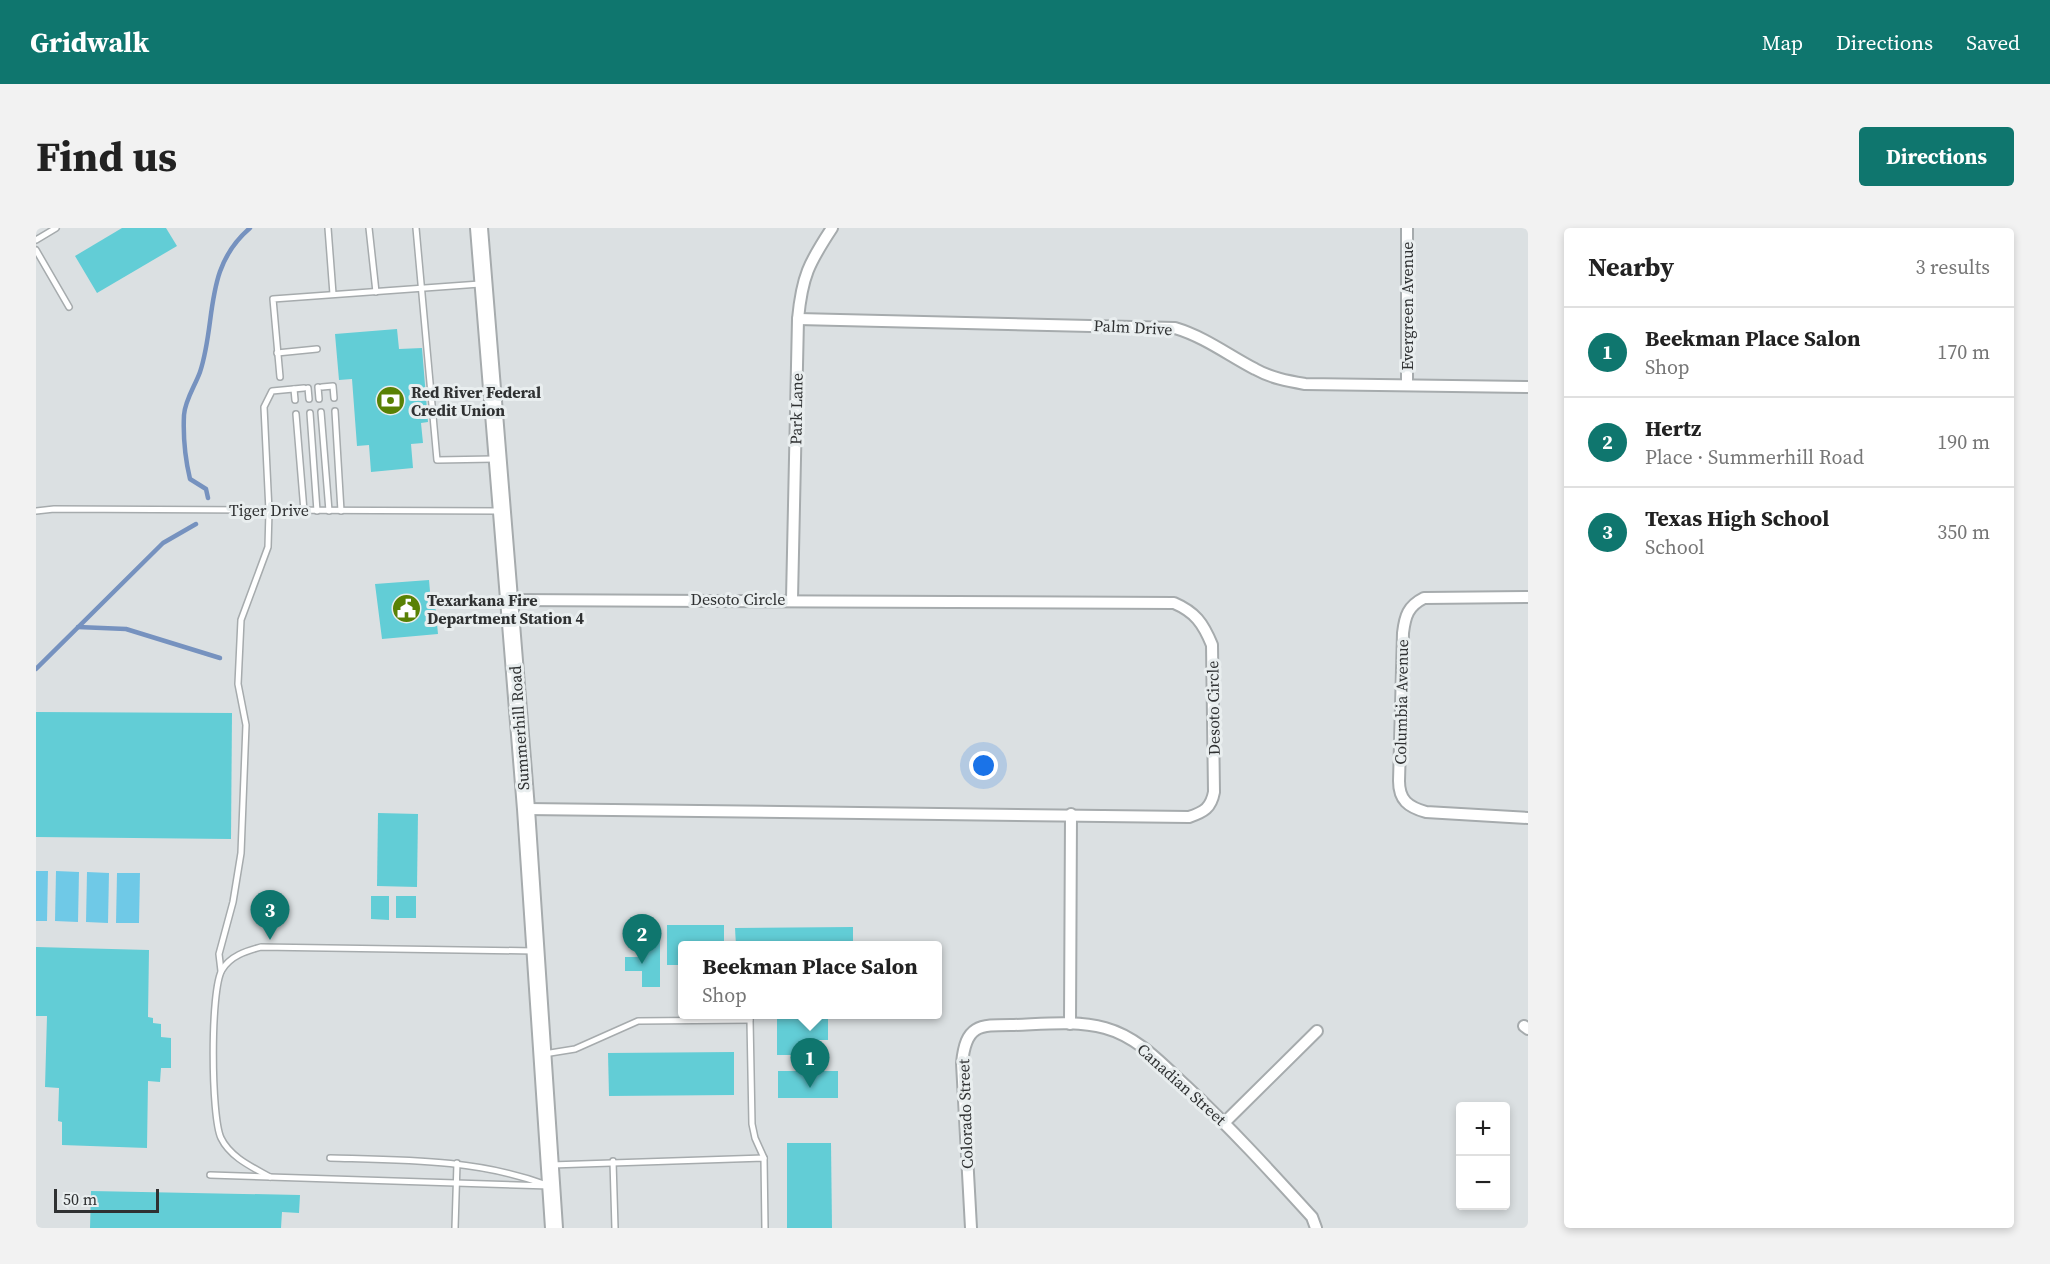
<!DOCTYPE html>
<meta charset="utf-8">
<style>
body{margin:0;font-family:"Source Serif 4",serif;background:#f2f2f2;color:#222}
.controls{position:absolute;right:18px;bottom:18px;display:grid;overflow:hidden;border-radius:6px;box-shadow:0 3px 9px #0003}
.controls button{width:54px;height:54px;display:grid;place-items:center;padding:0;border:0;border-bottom:2px solid #e0e0e0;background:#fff;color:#222;font:30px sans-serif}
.scale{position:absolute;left:18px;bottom:15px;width:105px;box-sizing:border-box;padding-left:6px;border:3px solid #2f3132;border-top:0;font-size:16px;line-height:21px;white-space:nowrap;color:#2f3132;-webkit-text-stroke:4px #e9eeef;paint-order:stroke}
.you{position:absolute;left:948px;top:538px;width:21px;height:21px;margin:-15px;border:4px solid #fff;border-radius:50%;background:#1a73e8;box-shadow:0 0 0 9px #1a73e833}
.badge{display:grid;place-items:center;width:39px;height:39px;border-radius:50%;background:#0f766e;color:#fff;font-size:20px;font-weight:700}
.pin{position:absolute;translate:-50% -50px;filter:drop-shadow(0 2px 3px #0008)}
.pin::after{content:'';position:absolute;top:32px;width:21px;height:18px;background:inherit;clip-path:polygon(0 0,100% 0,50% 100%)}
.popup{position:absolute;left:642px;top:713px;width:264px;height:78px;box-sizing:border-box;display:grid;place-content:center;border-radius:6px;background:#fff;filter:drop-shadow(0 2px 4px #0005);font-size:20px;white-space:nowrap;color:#767676}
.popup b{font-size:22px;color:#222}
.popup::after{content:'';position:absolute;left:50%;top:100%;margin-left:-12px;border:12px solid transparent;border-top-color:#fff}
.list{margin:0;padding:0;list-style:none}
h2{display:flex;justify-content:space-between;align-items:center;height:78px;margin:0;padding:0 24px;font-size:26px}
h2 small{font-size:20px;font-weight:400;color:#767676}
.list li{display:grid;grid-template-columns:39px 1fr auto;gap:18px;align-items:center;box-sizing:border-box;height:90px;padding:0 24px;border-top:2px solid #e0e0e0}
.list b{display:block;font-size:22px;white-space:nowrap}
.list p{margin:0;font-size:20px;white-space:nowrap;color:#767676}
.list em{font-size:20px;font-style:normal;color:#767676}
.map{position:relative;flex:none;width:1492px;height:1000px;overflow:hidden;border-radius:6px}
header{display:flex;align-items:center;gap:36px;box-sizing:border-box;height:84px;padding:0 30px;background:#0f766e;color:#fff}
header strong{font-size:28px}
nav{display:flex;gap:33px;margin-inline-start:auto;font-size:21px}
.intro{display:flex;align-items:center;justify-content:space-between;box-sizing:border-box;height:144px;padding:0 36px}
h1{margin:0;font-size:42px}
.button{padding:15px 27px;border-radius:6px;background:#0f766e;color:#fff;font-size:21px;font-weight:700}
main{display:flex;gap:36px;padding:0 36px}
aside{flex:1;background:#fff;border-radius:6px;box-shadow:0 3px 9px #0003}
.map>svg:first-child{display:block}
.green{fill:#6fc9e7}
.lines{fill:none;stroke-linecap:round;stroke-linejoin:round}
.stream{stroke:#7692bf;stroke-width:4.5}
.building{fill:#62cdd6}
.lane-casing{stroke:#a6abad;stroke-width:8}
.street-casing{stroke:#a6abad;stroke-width:14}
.primary-casing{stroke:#a6abad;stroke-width:20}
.lane{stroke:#fff;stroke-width:5}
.street{stroke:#fff;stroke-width:10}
.primary{stroke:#fff;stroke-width:16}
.labels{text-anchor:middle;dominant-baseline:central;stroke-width:6;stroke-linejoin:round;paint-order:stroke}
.street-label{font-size:16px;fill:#2f3132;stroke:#e9eeef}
.poi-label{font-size:16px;font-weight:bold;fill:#2f3132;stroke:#e9eeef;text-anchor:start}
</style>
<header>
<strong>Gridwalk</strong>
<nav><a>Map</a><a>Directions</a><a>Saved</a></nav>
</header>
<div class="intro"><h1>Find us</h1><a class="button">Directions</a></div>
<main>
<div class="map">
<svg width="1492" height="1000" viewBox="0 0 1492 1000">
<rect width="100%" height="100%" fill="#dbe0e2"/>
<g class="green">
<path d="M0 643H12L11 693H0Z"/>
<path d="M20 643 43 644 42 694 19 693Z"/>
<path d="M51 644 73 645 72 695 50 694Z"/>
<path d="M81 645H104L103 695H80Z"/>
</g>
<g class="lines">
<g class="stream">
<path d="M172 270 170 261 154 251C149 230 147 208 148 187 149 172 159 158 164 144 181 93 167 40 214 0"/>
<path d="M42 399 90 401 184 430"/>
<path d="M0 441 127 315 160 296"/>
</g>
</g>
<g class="building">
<path d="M86 0H130L141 18 61 65 39 28Z"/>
<path d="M361 101 363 121 386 120 392 194 385 195 387 215 375 216 377 240 335 244 333 217 321 218 316 151 303 152 299 106Z"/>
<path d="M393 352 395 375H399L402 406 346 411 339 356Z"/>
<path d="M0 484 196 485 195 611 0 609Z"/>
<path d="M342 585 382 586 381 659 341 658Z"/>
<path d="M335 668H353V692L335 691Z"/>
<rect x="360" y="668" width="20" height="22"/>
<path d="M631 697H688V718H646V737H631Z"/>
<path d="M817 699V718H700L699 700Z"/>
<path d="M602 709H624V759H606V743H589V729H602Z"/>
<path d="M0 719 113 722 112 789 117 790V795L125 796V809L135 810V840H125L124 854 112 853 111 920 26 917V894L22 893 23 860 9 859 11 788H0Z"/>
<path d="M741 786H792V812H773V827H741Z"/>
<path d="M698 824V867L573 868 572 825Z"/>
<rect x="742" y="843" width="60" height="27"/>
<path d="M751 915H795L796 1000H751Z"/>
<path d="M55 963 264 967 263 985 246 984 245 1000H54Z"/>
</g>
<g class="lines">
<defs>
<g id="lane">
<path d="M292 0 297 66"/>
<path d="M333 0 340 64"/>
<path d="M380 0 401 232 458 231"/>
<path d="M0 12 20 0"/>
<path d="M0 22 33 79"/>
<path d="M241 125 281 121"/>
<path d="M244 149 237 71 444 56"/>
<path d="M282 159 283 171"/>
<path d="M286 159 297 158 298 170"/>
<path d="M272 160 273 171"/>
<path d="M258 161 259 172"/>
<path d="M299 183 305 283"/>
<path d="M285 184 293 283"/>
<path d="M274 185 281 283"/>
<path d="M260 186 268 283"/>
<path d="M0 283 18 281 465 283"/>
<path d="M185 743 183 726 197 674 205 625 210 497 202 456 205 392 232 319 233 283 228 179 236 163 268 160"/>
<path d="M714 792 716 896 719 910 728 930"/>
<path d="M508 826 539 821 602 793 714 792V786"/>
<path d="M294 930C368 932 440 931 511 957"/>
<path d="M577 933 579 1000"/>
<path d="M515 937 728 930 729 1000"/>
<path d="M174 947 514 958"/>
<path d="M234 949C216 939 194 929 185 910 175 889 174 762 186 742 194 728 210 723 225 719L498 723"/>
<path d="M419 1000 421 935"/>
</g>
<g id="street">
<path d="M762 91 1139 100C1169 109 1192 127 1219 141 1235 150 1252 153 1269 156L1492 159"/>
<path d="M1371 156V0"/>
<path d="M1492 369 1388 370C1372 378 1369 388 1367 405L1363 553C1363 572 1372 579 1390 584L1492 590"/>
<path d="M756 371 762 91C766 48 773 35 796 0"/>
<path d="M474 372 1138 375C1159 384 1167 395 1176 417L1178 564C1175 580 1168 584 1153 589L490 581"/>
<path d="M1034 796 1035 586"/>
<path d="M1488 798 1492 801"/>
<path d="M1189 894 1281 803"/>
<path d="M935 1000 926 835C930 796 943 797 978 797 1007 796 1041 792 1069 800 1102 809 1125 835 1150 858 1194 899 1235 944 1276 989L1280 1000"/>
</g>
<path id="primary" d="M443 0 490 581 518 1000"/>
</defs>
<use href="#lane" class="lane-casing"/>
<use href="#street" class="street-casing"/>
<use href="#primary" class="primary-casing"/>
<use href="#lane" class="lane"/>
<use href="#street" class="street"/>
<use href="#primary" class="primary"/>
</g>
<defs>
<symbol id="bank-disc" viewBox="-11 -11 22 22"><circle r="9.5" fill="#598104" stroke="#e9eeef"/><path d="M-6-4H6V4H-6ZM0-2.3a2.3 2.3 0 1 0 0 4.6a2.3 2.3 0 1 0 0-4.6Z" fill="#fff"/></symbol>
<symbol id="civic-disc" viewBox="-11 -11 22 22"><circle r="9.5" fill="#598104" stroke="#e9eeef"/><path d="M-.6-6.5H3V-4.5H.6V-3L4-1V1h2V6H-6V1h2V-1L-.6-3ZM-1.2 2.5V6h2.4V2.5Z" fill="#fff"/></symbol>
</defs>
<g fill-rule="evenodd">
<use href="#bank-disc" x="338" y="156" width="33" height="33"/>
<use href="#civic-disc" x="354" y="364" width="33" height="33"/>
</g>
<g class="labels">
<g class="street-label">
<text transform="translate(1371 78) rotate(-90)">Evergreen Avenue</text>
<text transform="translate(1097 99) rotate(3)">Palm Drive</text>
<text transform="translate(760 181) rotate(-89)">Park Lane</text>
<text x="233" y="282">Tiger Drive</text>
<text x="702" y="371">Desoto Circle</text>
<text transform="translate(1365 474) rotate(-89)">Columbia Avenue</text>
<text transform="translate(1177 480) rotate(-91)">Desoto Circle</text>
<text transform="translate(483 500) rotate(-94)">Summerhill Road</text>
<text transform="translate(1146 856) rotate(42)">Canadian Street</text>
<text transform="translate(929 886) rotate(-92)">Colorado Street</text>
</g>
<g class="poi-label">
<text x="375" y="164">Red River Federal<tspan x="375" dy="18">Credit Union</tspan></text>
<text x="391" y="372">Texarkana Fire<tspan x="391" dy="18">Department Station 4</tspan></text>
</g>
</g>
</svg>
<div class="controls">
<button>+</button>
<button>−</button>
</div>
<div class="scale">50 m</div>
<div class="you"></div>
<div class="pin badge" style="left:774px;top:860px">1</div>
<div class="popup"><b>Beekman Place Salon</b>Shop</div>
<div class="pin badge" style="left:606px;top:736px">2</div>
<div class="pin badge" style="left:234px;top:712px">3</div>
</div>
<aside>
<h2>Nearby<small>3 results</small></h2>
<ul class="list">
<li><span class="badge">1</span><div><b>Beekman Place Salon</b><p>Shop</p></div><em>170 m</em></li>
<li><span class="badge">2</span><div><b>Hertz</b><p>Place · Summerhill Road</p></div><em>190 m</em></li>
<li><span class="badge">3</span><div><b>Texas High School</b><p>School</p></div><em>350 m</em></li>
</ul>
</aside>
</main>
